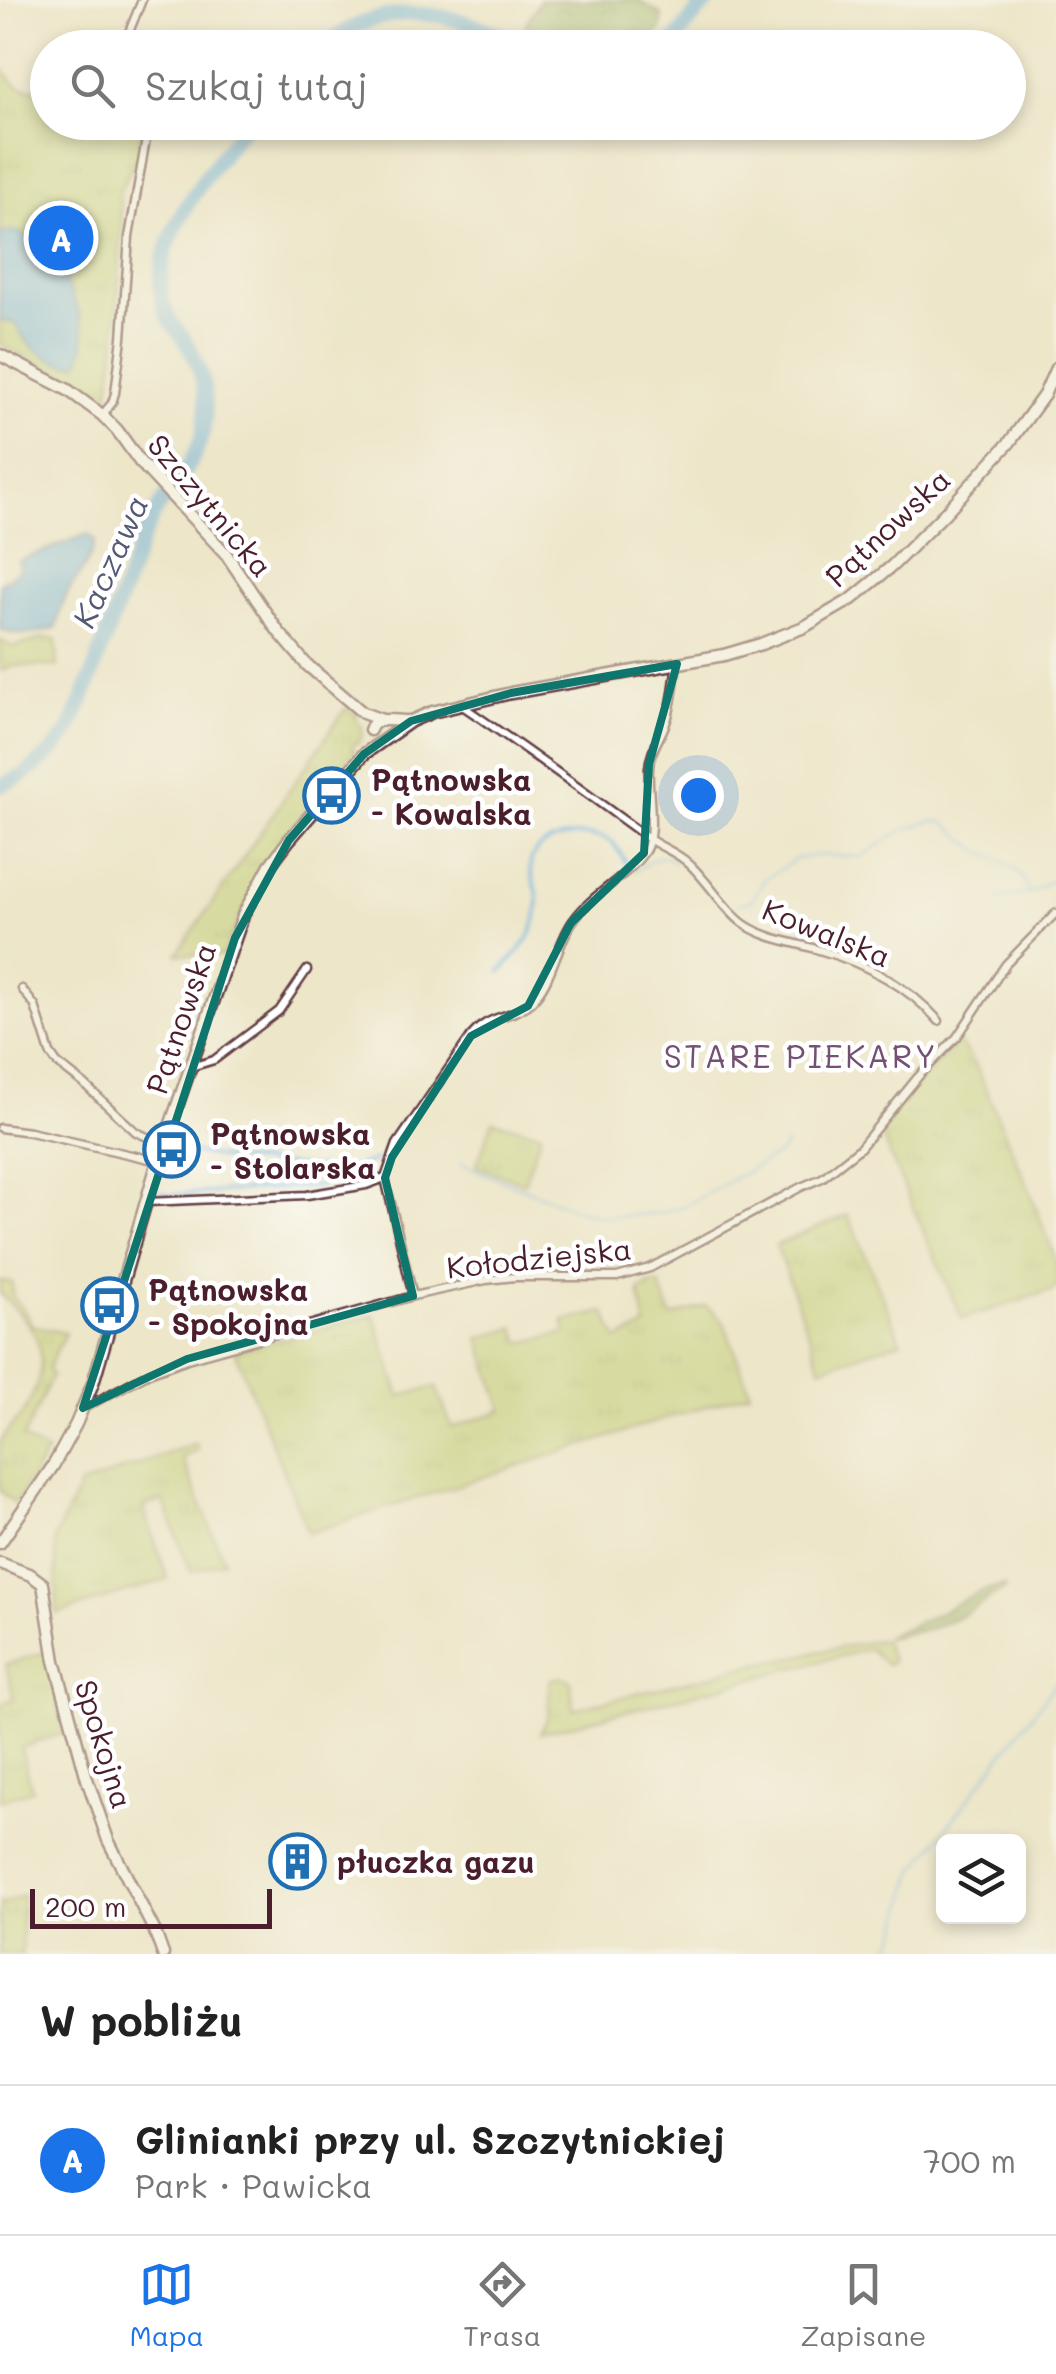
<!DOCTYPE html>
<html lang="pl">
<meta charset="utf-8">
<style>
body{margin:0;font-family:Mali,sans-serif;background:#f6f6f6;color:#222}
.controls{position:absolute;right:30px;bottom:30px;display:grid;overflow:hidden;border-radius:15px;box-shadow:0 5px 15px #0003}
.controls button{width:90px;height:90px;display:grid;place-items:center;padding:0;border:0;border-bottom:2px solid #e0e0e0;background:#fff;color:#222;font:50px sans-serif}
.scale{position:absolute;left:30px;bottom:25px;width:242px;box-sizing:border-box;padding-left:10px;border:5px solid #4a1f2b;border-top:0;font-size:28px;line-height:35px;white-space:nowrap;color:#4a1f2b;-webkit-text-stroke:8px #fff;paint-order:stroke}
.you{position:absolute;left:698px;top:795px;width:35px;height:35px;margin:-25px;border:8px solid #fff;border-radius:50%;background:#1a73e8;box-shadow:0 0 0 15px #1a73e833}
.badge{display:grid;place-items:center;width:65px;height:65px;border-radius:50%;background:#1a73e8;color:#fff;font-size:32px;font-weight:700}
.pin{position:absolute;translate:-50% -50%;border:5px solid #fff;box-shadow:0 2px 10px #0006}
.list{margin:0;padding:0;list-style:none}
h2{display:flex;justify-content:space-between;align-items:center;height:130px;margin:0;padding:0 40px;font-size:42px}
h2 small{font-size:32px;font-weight:400;color:#767676}
.list li{display:grid;grid-template-columns:65px 1fr auto;gap:30px;align-items:center;box-sizing:border-box;height:150px;padding:0 40px;border-top:2px solid #e0e0e0}
.list b{display:block;font-size:38px;white-space:nowrap}
.list p{margin:0;font-size:32px;white-space:nowrap;color:#767676}
.list em{font-size:32px;font-style:normal;color:#767676}
.icon{flex:none;width:55px;height:55px;fill:none;stroke:currentColor;stroke-width:2;stroke-linecap:round;stroke-linejoin:round}
.map{position:relative;flex:none;width:1056px;height:1954px;overflow:hidden}
.search{position:absolute;background:#fff;box-shadow:0 5px 15px #0003;left:30px;right:30px;top:30px;height:110px;display:flex;align-items:center;gap:25px;box-sizing:border-box;padding:0 35px;border-radius:55px;color:#767676;font-size:38px}
.sheet{height:280px;background:#fff}
nav{display:flex;justify-content:space-around;align-items:center;box-sizing:border-box;height:140px;border-top:2px solid #e0e0e0;background:#fff;font-size:28px;color:#767676}
nav a{display:grid;justify-items:center;gap:5px}
nav .on{color:#1a73e8}
.map>svg:first-child{display:block}
.grass{fill:url(#grass-tufts);stroke:#84774e;stroke-width:2.5}
.forest{fill:url(#forest-crowns);stroke:#706848;stroke-width:2.5}
.water{fill:#68b0e0;stroke:#596886;stroke-width:2.5}
.lines{fill:none;stroke-linecap:round;stroke-linejoin:round}
.stream{stroke:#68b0e0;stroke-width:2.5}
.river{stroke:#68b0e0;stroke-width:15}
.street-casing{stroke:#623d43;stroke-width:11}
.secondary-casing{stroke:#623d43;stroke-width:15}
.street{stroke:#fff;stroke-width:6}
.secondary{stroke:#fff;stroke-width:10}
.marked{fill:none;stroke:#0f766e;stroke-width:8;stroke-linejoin:round}
.labels{text-anchor:middle;dominant-baseline:central;stroke-width:9;stroke-linejoin:round;paint-order:stroke}
.street-label{font-size:30px;fill:#4a1f2b;stroke:#fff}
.poi-label{font-size:30px;font-weight:bold;fill:#4a1f2b;stroke:#fff;text-anchor:start}
.water-label{font-size:32px;font-style:italic;fill:#565973;stroke:#fff}
.neighbourhood-label{font-size:32px;letter-spacing:2.5px;fill:#745172;stroke:#fff}
</style>
<div class="map">
<svg width="1056" height="1954" viewBox="0 0 1056 1954">
<defs>
<pattern id="grass-tufts" width="24" height="20" patternUnits="userSpaceOnUse" patternTransform="scale(2.5)"><rect width="24" height="20" fill="#becf72"/><path d="M3 7l-1-3M5 7V3M7 7l1-3M15 17l-1-3M17 17v-4M19 17l1-3" fill="none" stroke="#a5b163"/></pattern>
<pattern id="forest-crowns" width="20" height="18" patternUnits="userSpaceOnUse" patternTransform="scale(2.5)"><rect width="20" height="18" fill="#96b264"/><path d="M2 6a3 3 0 1 1 6 0M12 15a3 3 0 1 1 6 0" fill="none" stroke="#7c9053"/></pattern>
</defs>
<rect width="100%" height="100%" fill="#fff"/>
<filter id="ink" filterUnits="userSpaceOnUse"><feTurbulence type="fractalNoise" baseFrequency=".01" numOctaves="2"/><feDisplacementMap in="SourceGraphic" scale="20" xChannelSelector="R" yChannelSelector="G"/><feConvolveMatrix kernelMatrix="1 2 1 2 8 2 1 2 1" color-interpolation-filters="sRGB"/></filter>
<filter id="wash" filterUnits="userSpaceOnUse"><feTurbulence type="fractalNoise" baseFrequency=".0048" numOctaves="4" result="noise"/><feDisplacementMap in="SourceGraphic" scale="40" xChannelSelector="R" yChannelSelector="G"/><feGaussianBlur stdDeviation="2.25" result="paint"/><feColorMatrix in="noise" values="0 0 0 0 0 0 0 0 0 0 0 0 0 0 0 0 0 1.4 0 .05"/><feComposite in="paint" operator="in"/></filter>
<g filter="url(#wash)">
<rect width="100%" height="100%" fill="#ede6c9"/>
<g class="grass">
<path d="M0 65C17 88 18 90 47 89L48 122 142 123 140 153 119 192 122 223 115 354 108 398 102 399 65 377 0 344Z"/>
<path d="M46 638 56 640 58 666H12L0 671V640L13 647Z"/>
<path d="M346 708 357 715 355 717 361 725 363 733 359 743 356 742 352 747 355 751C332 780 306 807 285 837 259 874 240 914 223 956L177 954Z"/>
<path d="M957 1043 961 1044 977 1069 1029 1189 1056 1261V1289L962 1319 879 1130 920 1081Z"/>
<path d="M493 1121 541 1133 524 1183 476 1166Z"/>
<path d="M848 1215 901 1341 821 1368 776 1245Z"/>
<path d="M0 1280 13 1283 12 1296 23 1308 32 1325 65 1333 48 1368 52 1376 23 1439 47 1452 16 1504 0 1491C0 1477 0 1457 0 1443 3 1432 18 1422 24 1412 54 1358 43 1333 0 1294Z"/>
<path d="M650 1284H659L672 1317 706 1306 723 1320 750 1392 308 1533 235 1351 374 1315 400 1396 436 1387 452 1428 503 1410 479 1338 515 1328 521 1343 566 1333 563 1321 605 1312 617 1340 646 1327 639 1291Z"/>
<path d="M196 1443 198 1450 182 1458 224 1561 191 1572 163 1500 143 1507 168 1579 57 1614 55 1537 80 1486Z"/>
<path d="M883 1639 892 1661 887 1665 869 1649 540 1733 548 1717 550 1680C558 1676 564 1676 571 1681L573 1709 714 1675 727 1670Z"/>
<path d="M48 1651 64 1733 21 1748 32 1790 0 1800V1704L14 1699 6 1664Z"/>
<path d="M22 1895V1954H0V1902L2 1905Z"/>
</g>
<g class="forest">
<path d="M540 0H638L662 15 661 29 644 47H569L525 25Z"/>
<path d="M1005 1586 1006 1588 964 1614 930 1629 886 1638 887 1636C907 1627 927 1619 946 1609 966 1599 981 1588 1005 1586Z"/>
</g>
<g class="water">
<path d="M14 231C28 234 35 246 36 259L39 261H43C46 256 44 250 46 244L52 243C60 252 58 260 62 272 72 303 94 328 79 363 53 368 26 347 16 324L0 320V233Z"/>
<path d="M88 534 95 540C92 561 80 572 69 590 62 602 59 614 56 628 37 634 19 638 0 629V583L16 573 20 567 18 561Z"/>
</g>
<g class="lines">
<g class="stream">
<path d="M634 871 654 859 664 856 675 862"/>
<path d="M998 900 1033 892 1056 877"/>
<path d="M737 904 751 901 765 879 796 859 819 855 860 857 903 830 931 821 944 822 977 849 1014 868 1023 878 1030 893"/>
<path d="M500 972C523 948 538 934 538 899 538 884 524 870 534 854 545 835 597 829 613 843 618 848 622 857 626 863"/>
<path d="M175 1149 227 1159 344 1170 377 1160"/>
<path d="M459 1163 586 1213 612 1217 660 1213 687 1205 780 1153 787 1144"/>
<path d="M160 1192 171 1195 320 1186 346 1174 345 1170"/>
<path d="M886 1954C904 1931 903 1897 915 1870L1056 1683"/>
</g>
<g class="river">
<path d="M320 48C333 40 346 29 360 24 419 0 477 23 531 48"/>
<path d="M669 48 698 11 711 0"/>
<path d="M0 786 24 775 50 754 67 734 83 699 144 534C149 525 153 515 159 507 178 479 202 455 205 419 208 391 200 362 184 339 180 332 173 327 170 320 134 257 211 169 248 122"/>
</g>
</g>
</g>
<g filter="url(#ink)">
<g class="lines">
<defs>
<g id="street">
<path d="M130 48 129 32 142 0"/>
<path d="M102 415 112 403 115 393 122 338 129 237 149 122"/>
<path d="M461 705C525 748 586 793 648 838 660 847 676 852 687 862 707 879 724 910 744 924 764 938 792 942 816 949 862 962 907 985 939 1021"/>
<path d="M22 989 35 1006 50 1053 57 1063 84 1084 136 1132 163 1144"/>
<path d="M191 1067 214 1060 279 1011 307 970"/>
<path d="M0 1128 30 1132 158 1161"/>
<path d="M147 1202 307 1195 366 1185 385 1178"/>
<path d="M413 1296 385 1178 397 1144 471 1036C475 1032 478 1028 483 1025 498 1014 517 1016 531 1002 553 981 556 945 573 921 592 893 626 879 645 851 657 832 647 791 649 768 650 749 663 735 668 717 673 700 674 682 677 664"/>
<path d="M84 1408 149 1373 187 1359 413 1296 486 1280 515 1277H617L650 1268 801 1187 822 1178 860 1148 918 1077 957 1037 1006 964 1056 913"/>
</g>
<g id="secondary">
<path d="M0 355 68 390 102 415 117 430 140 462 226 554 278 631 306 664 363 713 382 720"/>
<path d="M370 730C375 714 396 722 410 721"/>
<path d="M0 1543 53 1466 76 1424 93 1383 158 1161 244 913 270 865 289 840 364 754 411 721 432 712 511 693 724 655 761 644 804 627 852 599 892 566 944 514 1009 443 1044 395 1056 368"/>
<path d="M0 1563 31 1575 43 1584 55 1661 87 1779 108 1840 155 1932 163 1954"/>
</g>
</defs>
<use href="#street" class="street-casing"/>
<use href="#secondary" class="secondary-casing"/>
<use href="#street" class="street"/>
<use href="#secondary" class="secondary"/>
</g>
</g>
<path d="M0 0H1056V1954H0ZM677 664 649 764 644 853 571 923 528 1006 471 1036 392 1157 385 1178 413 1296 187 1359 83 1408 235 938 289 840 364 754 411 721 511 693Z" fill="#ede6c9" fill-opacity=".55" fill-rule="evenodd"/>
<path class="marked" d="M677 664 649 764 644 853 571 923 528 1006 471 1036 392 1157 385 1178 413 1296 187 1359 83 1408 235 938 289 840 364 754 411 721 511 693Z"/>
<defs>
<symbol id="bus-ring" viewBox="-11 -11 22 22"><circle r="9.5" fill="#fff" stroke="#1f6fb2" stroke-width="1.5"/><path d="M-5-6H5V4H4V6H2V4H-2V6H-4V4H-5ZM-3.5-4V0h7V-4ZM-3.5 1.2v1.5H-2V1.2ZM2 1.2v1.5H3.5V1.2Z" fill="#1f6fb2"/></symbol>
<symbol id="building-ring" viewBox="-11 -11 22 22"><circle r="9.5" fill="#fff" stroke="#1f6fb2" stroke-width="1.5"/><path d="M-4-6H4V6H1V3H-1V6H-4ZM-2.5-4.3h1.7v1.8h-1.7ZM.8-4.3h1.7v1.8H.8ZM-2.5-1h1.7V.8h-1.7ZM.8-1h1.7V.8H.8Z" fill="#1f6fb2"/></symbol>
</defs>
<g fill-rule="evenodd">
<use href="#bus-ring" x="300" y="764" width="63" height="63"/>
<use href="#bus-ring" x="140" y="1118" width="63" height="63"/>
<use href="#bus-ring" x="78" y="1274" width="63" height="63"/>
<use href="#building-ring" x="266" y="1830" width="63" height="63"/>
</g>
<g class="labels">
<g class="street-label">
<text transform="translate(211 505) rotate(50)">Szczytnicka</text>
<text transform="translate(887 527) rotate(-43)">Pątnowska</text>
<text transform="translate(827 932) rotate(22)">Kowalska</text>
<text transform="translate(180 1018) rotate(-71)">Pątnowska</text>
<text transform="translate(539 1257) rotate(-6)">Kołodziejska</text>
<text transform="translate(105 1744) rotate(73)">Spokojna</text>
</g>
<g class="poi-label">
<text x="371" y="779">Pątnowska<tspan x="371" dy="34">- Kowalska</tspan></text>
<text x="210" y="1133">Pątnowska<tspan x="210" dy="34">- Stolarska</tspan></text>
<text x="148" y="1289">Pątnowska<tspan x="148" dy="34">- Spokojna</tspan></text>
<text x="337" y="1861">płuczka gazu</text>
</g>
<g class="water-label">
<text transform="translate(109 561) rotate(-66)">Kaczawa</text>
</g>
<g class="neighbourhood-label">
<text x="801" y="1055">STARE PIEKARY</text>
</g>
</g>
</svg>
<div class="controls">
<button><svg class="icon" aria-label="layers" viewBox="0 0 24 24"><path d="M12 4l9 5-9 5-9-5zM3 14l9 5 9-5"/></svg></button>
</div>
<div class="scale">200 m</div>
<div class="you"></div>
<div class="pin badge" style="left:61px;top:238px">A</div>
<div class="search"><svg class="icon" aria-label="search" viewBox="0 0 24 24"><circle cx="10" cy="10" r="6"/><path d="M15 15l6 6"/></svg>Szukaj tutaj</div>
</div>
<section class="sheet">
<h2>W pobliżu<small></small></h2>
<ul class="list">
<li><span class="badge">A</span><div><b>Glinianki przy ul. Szczytnickiej</b><p>Park · Pawicka</p></div><em>700 m</em></li>
</ul>
</section>
<nav>
<a class="on"><svg class="icon" aria-label="map" viewBox="0 0 24 24"><path d="M3 6l6-2 6 2 6-2v14l-6 2-6-2-6 2zM9 4v14M15 6v14"/></svg>Mapa</a>
<a><svg class="icon" aria-label="directions" viewBox="0 0 24 24"><path d="M12 3l9 9-9 9-9-9zM9 14v-3h6M13 9l2 2-2 2"/></svg>Trasa</a>
<a><svg class="icon" aria-label="saved" viewBox="0 0 24 24"><path d="M7 4h10v16l-5-4-5 4z"/></svg>Zapisane</a>
</nav>
